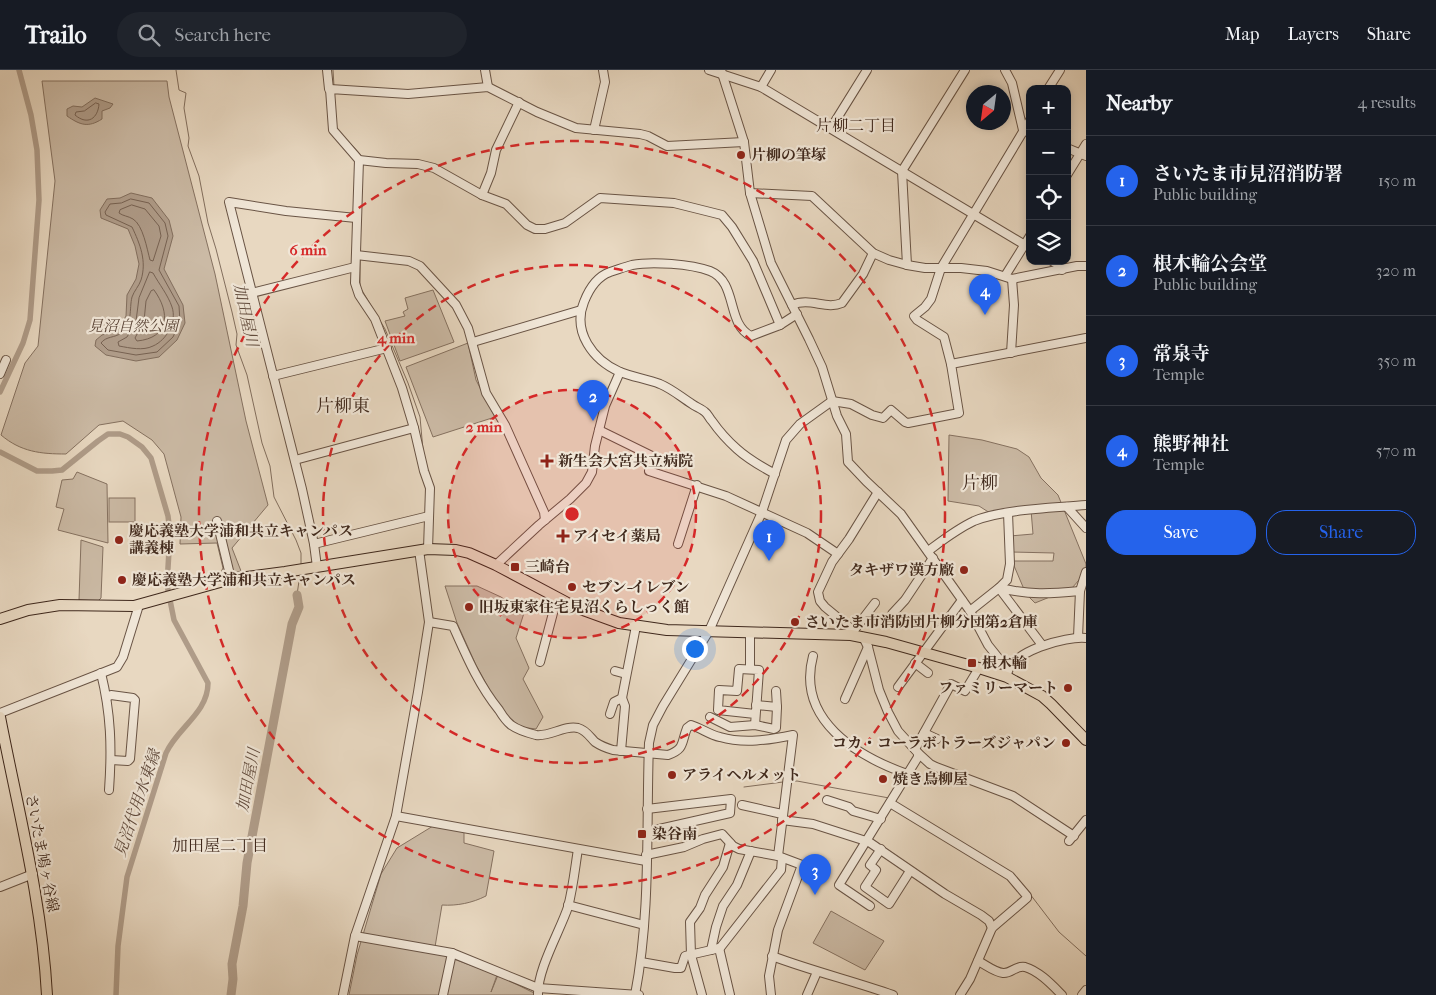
<!DOCTYPE html>
<meta charset="utf-8">
<style>
body{margin:0;font-family:"IM FELL French Canon","Noto Serif JP",serif;background:#20242c;color:#f1f3f6}
.controls{position:absolute;right:15px;top:15px;display:grid;overflow:hidden;border-radius:10px;box-shadow:0 2px 8px #0003}
.controls button{width:45px;height:45px;display:grid;place-items:center;padding:0;border:0;border-bottom:1px solid #363941;background:#171b24;color:#f1f3f6;font:25px sans-serif}
.compass{position:absolute;left:966px;top:15px;width:45px;height:45px;border-radius:50%;background:#171b24;box-shadow:0 2px 8px #0003;rotate:209deg}
.you{position:absolute;left:694px;top:578px;width:18px;height:18px;margin:-12px;border:4px solid #fff;border-radius:50%;background:#1a73e8;box-shadow:0 0 0 8px #1a73e833}
.badge{display:grid;place-items:center;width:32px;height:32px;border-radius:50%;background:#2563eb;color:#fff;font-size:16px;font-weight:700}
.pin{position:absolute;translate:-50% -41px;filter:drop-shadow(0 1px 2px #0008)}
.pin::after{content:'';position:absolute;top:26px;width:18px;height:15px;background:inherit;clip-path:polygon(0 0,100% 0,50% 100%)}
.list{margin:0;padding:0;list-style:none}
h2{display:flex;justify-content:space-between;align-items:center;height:65px;margin:0;padding:0 20px;font-size:21px}
h2 small{font-size:16px;font-weight:400;color:#9ea1a6}
.list li{display:grid;grid-template-columns:32px 1fr auto;gap:15px;align-items:center;box-sizing:border-box;height:90px;padding:0 20px;border-top:1px solid #363941}
.list b{display:block;font-size:19px;white-space:nowrap}
.list p{margin:0;font-size:16px;white-space:nowrap;color:#9ea1a6}
.list em{font-size:16px;font-style:normal;color:#9ea1a6}
.actions{display:flex;gap:10px;padding:15px 20px}
.actions a{flex:1;padding:11px 0;border:1px solid #2563eb;border-radius:20px;text-align:center;font-size:18px;color:#2563eb}
.actions .main{background:#2563eb;color:#fff}
.icon{flex:none;width:28px;height:28px;fill:none;stroke:currentColor;stroke-width:2;stroke-linecap:round;stroke-linejoin:round}
.map{position:relative;flex:none;width:1086px;height:925px;overflow:hidden}
header{display:flex;align-items:center;gap:30px;box-sizing:border-box;height:70px;padding:0 25px;background:#171b24;border-bottom:1px solid #363941}
header strong{font-size:24px}
nav{display:flex;gap:28px;margin-inline-start:auto;font-size:18px}
.search{width:350px;height:45px;background:#20242c;display:flex;align-items:center;gap:12px;box-sizing:border-box;padding:0 18px;border-radius:28px;color:#9ea1a6;font-size:19px}
main{display:flex}
aside{flex:1;background:#171b24}
.map>svg:first-child{display:block}
.green{fill:#cbbaa5;stroke:#857160}
.water{fill:#af9c89;stroke:#826e5d}
.lines{fill:none;stroke-linecap:round;stroke-linejoin:round}
.shore{stroke:#776252;stroke-width:1}
.stream{stroke:#826e5d;stroke-width:1}
.canal{stroke:#af9c89;stroke-width:5.5}
.river{stroke:#af9c89;stroke-width:9}
.minor-casing{stroke:#695445;stroke-width:10}
.major-casing{stroke:#3f281c;stroke-width:12}
.minor{stroke:#f0e6d7;stroke-width:8}
.major{stroke:#e8d8c1;stroke-width:10}
.ring{fill:none;stroke:#d62828;stroke-width:2.5;stroke-dasharray:9 6}
.poi-dot{fill:#8f2418;stroke:#f0e6d7;stroke-width:2}
.labels{text-anchor:middle;dominant-baseline:central;stroke-width:4.5;stroke-linejoin:round;paint-order:stroke}
.poi-label{font-size:15px;font-weight:bold;fill:#3f281c;stroke:#f0e6d7;text-anchor:start}
.park-label{font-size:15px;font-style:italic;fill:#5b4537;stroke:#f0e6d7}
.street-label{font-size:15px;fill:#3f281c;stroke:#f0e6d7}
.neighbourhood-label{font-size:16px;fill:#3f281c;stroke:#f0e6d7}
.water-label{font-size:16px;font-style:italic;fill:#614b3d;stroke:#f0e6d7}
.quarter-label{font-size:18px;fill:#3f281c;stroke:#f0e6d7}
.centre{fill:#d62828;stroke:#f0e6d7;stroke-width:2.5}
.ring-label{font-size:15px;text-anchor:middle;font-weight:bold;fill:#d62828;stroke:#f0e6d7;stroke-width:4.5;stroke-linejoin:round;paint-order:stroke}
</style>
<header>
<strong>Trailo</strong>
<div class="search"><svg class="icon" aria-label="search" viewBox="0 0 24 24"><circle cx="10" cy="10" r="6"/><path d="M15 15l6 6"/></svg>Search here</div>
<nav><a>Map</a><a>Layers</a><a>Share</a></nav>
</header>
<main>
<div class="map">
<svg width="1086" height="925" viewBox="0 0 1086 925">
<rect width="100%" height="100%" fill="#e8d8c1"/>
<filter id="stains"><feTurbulence type="fractalNoise" baseFrequency=".004" numOctaves="4"/><feColorMatrix values="0 0 0 0 .2 0 0 0 0 .09 0 0 0 0 .02 0 0 0 .5 -.17"/></filter>
<radialGradient id="worn" r=".72"><stop offset=".6" stop-color="#630" stop-opacity="0"/><stop offset="1" stop-color="#630" stop-opacity=".3"/></radialGradient>
<g class="green">
<path d="M42 11H167L169 27 215 204 246 351 268 435 232 478 241 501 219 506 223 498 217 473 180 474 181 447 164 384 152 370 123 351 99 355 66 384C41 384 21 382 1 365L25 293 38 276 55 111Z"/>
<path d="M433 220 454 272 400 291 385 251 405 246 403 242 408 239 405 228Z"/>
<path d="M468 273 476 310 495 347 433 367 406 297Z"/>
<path d="M949 365 982 370 1017 379 1029 387 1041 408 1058 425 1086 494V502L1072 518 1035 533 1026 524 1012 491H1053L1054 483 1011 482 1010 466 1033 464 1031 440 990 443 979 436 948 431Z"/>
<path d="M77 402 107 414 108 473 58 460 64 439 56 437 62 410 73 409Z"/>
<rect x="109" y="428" width="26" height="24"/>
<path d="M81 470 103 477 101 528 98 531 79 530Z"/>
<path d="M445 516H477L501 527 524 543 516 568 529 598 523 609 543 647 536 659 520 657 500 639 476 595 457 553Z"/>
<path d="M433 756 464 761V773L494 781 486 826C472 833 457 836 442 835L435 877 443 885 497 905 491 922 498 905 534 923V925H349L357 885 381 804 397 778Z"/>
<path d="M831 841 884 871 865 900 813 873Z"/>
</g>
<g class="water">
<path d="M95 28 113 34 110 38 102 41V49C88 58 80 55 67 46V39L73 36 82 37Z"/>
<path d="M131 123 152 128 169 150 173 166 164 199 183 235 185 253 177 270 159 287 136 291 106 285 95 276 96 270 102 265 118 260 126 246 127 225 136 209 139 194 135 176 128 159 101 148 100 140 107 129 120 128Z"/>
</g>
<g class="lines">
<g class="shore">
<path d="M96 33 99 34C98 48 88 56 75 45L76 42 84 41Z"/>
<path d="M131 129 149 133 165 153 168 166 159 200 179 236 180 252 173 267 157 282 136 285 108 280 101 273C106 266 115 268 121 263 133 254 129 239 132 227 134 221 139 216 141 210 147 191 140 174 132 157L106 145 105 142 110 134 121 133Z"/>
<path d="M132 135 145 139 159 156 161 166 153 191 150 190C147 179 143 155 133 149 128 146 123 146 119 143L120 140Z"/>
<path d="M150 202 153 203C159 214 168 225 172 237 177 251 167 270 153 276 143 281 130 278 119 276L118 272 127 267 136 251 139 228Z"/>
<path d="M154 220C171 243 169 268 137 271L135 268 144 251 146 231 151 221Z"/>
</g>
<g class="stream">
<path d="M176 0 179 20 186 23 184 38 189 68 188 76 199 106 208 153 216 179 232 242 237 264 236 275 247 305 262 373 270 396 274 427 296 470 301 483V495"/>
<path d="M333 0 334 16"/>
<path d="M349 72 360 84V86"/>
<path d="M361 139V125"/>
<path d="M360 163V181"/>
<path d="M360 188V217L385 259 408 313 420 347 423 380"/>
<path d="M433 449V428"/>
<path d="M297 525 300 504"/>
<path d="M790 712 797 711 889 728"/>
<path d="M744 717 783 712"/>
<path d="M935 756 949 764"/>
<path d="M1030 824 1059 862 1086 886"/>
</g>
<g class="canal">
<path d="M0 322 23 273 30 250 39 130 37 80 31 45 19 0"/>
<path d="M0 382 37 401H52L62 400 98 371 108 364H120L128 367 142 377 151 388 168 446 170 463 167 515 174 550 208 613C208 643 177 658 166 683L127 807 118 876 116 925"/>
</g>
<path class="river" d="M231 925 233 909 232 894 243 836 247 793 292 554 299 537 297 525"/>
<defs>
<g id="minor">
<path d="M327 0 329 19"/>
<path d="M485 0 488 17"/>
<path d="M709 0 761 17 1030 178"/>
<path d="M721 0 744 72 750 123 771 193 809 269 822 297 837 346 846 364 848 392 866 411 901 444 970 541 988 575 1008 600"/>
<path d="M1005 0 1012 13 1023 60 1030 63"/>
<path d="M761 17 771 0"/>
<path d="M1048 19 1060 0"/>
<path d="M831 58 867 0"/>
<path d="M594 60 605 12 603 0"/>
<path d="M744 72 667 76 648 66 640 64 576 58 537 42 488 17 408 24 330 19 333 60 359 90 386 93 418 94 434 98 482 125 506 134 527 155 535 159H545L565 153 600 128 674 133 722 145 732 157 753 191 780 255"/>
<path d="M1067 78 1086 86"/>
<path d="M359 90 355 213 359 225 375 249 402 318 414 358 424 401 430 418 428 479"/>
<path d="M1067 105 1086 74"/>
<path d="M750 123 812 126 873 183 889 190 907 195 925 198H961L987 201 1012 209 1077 196H1086"/>
<path d="M482 125 491 103 496 80 519 32"/>
<path d="M356 185 409 191 420 196 456 235 468 258 486 323 505 355 544 442 545 450"/>
<path d="M1052 191 1062 197V200"/>
<path d="M907 195 902 101 965 0"/>
<path d="M1005 206 1030 166"/>
<path d="M252 223 355 197"/>
<path d="M792 235C810 227 826 240 842 233L863 204 873 183"/>
<path d="M473 272 581 240"/>
<path d="M1011 283 1014 235 1012 209"/>
<path d="M951 294 1086 268"/>
<path d="M0 304 6 290"/>
<path d="M273 306 387 278"/>
<path d="M599 360 652 386 649 401 726 426 807 463 838 484"/>
<path d="M295 390 414 358"/>
<path d="M775 404C762 397 748 389 737 379 728 371 719 361 712 351 709 348 708 344 705 342 702 339 696 337 692 334 681 327 672 319 660 314 647 309 633 307 620 302 593 290 572 262 584 232 589 219 596 207 610 202 617 200 624 197 632 195 652 191 691 194 710 201 738 212 726 254 751 266L780 255 797 244"/>
<path d="M1067 437 1086 458"/>
<path d="M1008 443 1010 494 1007 510 999 518 1042 575"/>
<path d="M217 451 231 509"/>
<path d="M314 474 302 419 229 132 286 141 356 148"/>
<path d="M678 474 697 415"/>
<path d="M928 481C943 470 957 459 974 451 1002 439 1055 438 1086 435"/>
<path d="M496 495 539 455 570 429 586 413 592 402 595 376 605 336 620 302"/>
<path d="M317 497 314 474 429 446"/>
<path d="M970 541 999 518C1031 525 1048 524 1080 521"/>
<path d="M892 544 905 530 933 488"/>
<path d="M429 552 453 556C466 585 478 614 499 640 502 645 506 651 511 655 518 660 528 663 536 665 550 667 564 655 578 658 586 660 590 667 595 672 601 676 606 678 613 680L668 685C685 679 681 673 687 658L691 655C701 658 710 665 720 667 744 674 769 670 793 665L778 786"/>
<path d="M854 561 825 537 820 531 818 522 832 492 849 469 878 422"/>
<path d="M852 563 875 533"/>
<path d="M863 567 868 577 879 620 888 642 898 661 918 683V687L839 815 870 836"/>
<path d="M1078 567 1080 521 1086 502"/>
<path d="M813 586C796 650 857 686 907 704"/>
<path d="M540 592 557 528"/>
<path d="M915 593 928 603"/>
<path d="M750 599V562"/>
<path d="M615 601 626 604"/>
<path d="M101 603C111 644 112 678 109 720"/>
<path d="M1007 605C1010 581 1066 566 1086 568"/>
<path d="M898 617 962 530"/>
<path d="M107 627 111 625 133 628 135 630 130 689 128 691 111 690"/>
<path d="M845 629 868 577"/>
<path d="M756 635 777 637"/>
<path d="M0 643 117 597 123 587 139 535"/>
<path d="M610 644 614 632 622 628 636 556"/>
<path d="M710 647 730 657 755 655 774 659 776 658 777 637 776 621"/>
<path d="M755 655 759 600 739 599 737 621 719 620 718 640 755 644"/>
<path d="M924 663 937 669"/>
<path d="M915 679 951 614 965 621 979 598"/>
<path d="M621 681 625 636 622 628"/>
<path d="M918 683 930 694 936 697 1013 726 1074 766"/>
<path d="M827 730 849 737 853 741 881 749"/>
<path d="M890 733 1010 806 1027 826V828L992 858 970 909 960 925"/>
<path d="M742 735 782 744"/>
<path d="M396 746 646 791"/>
<path d="M782 750 813 754 869 772 945 824 981 845 989 851 992 858"/>
<path d="M646 762 730 743 731 729 647 739"/>
<path d="M1069 771 1086 750"/>
<path d="M881 779 870 795 876 800 865 817 889 834 910 801"/>
<path d="M646 785 684 777 703 769 722 764 733 776 739 779 778 786 802 795 778 860 769 906 771 925"/>
<path d="M0 817 33 804"/>
<path d="M568 835 644 855"/>
<path d="M355 866 452 883 538 918 639 925"/>
<path d="M719 878 730 925"/>
<path d="M711 880 716 857 723 836 737 815 751 781"/>
<path d="M772 886C812 901 853 911 893 925"/>
<path d="M978 891C986 895 994 902 1003 903 1011 904 1016 895 1025 897 1039 901 1052 915 1062 925"/>
<path d="M641 892 675 898H681L685 886 720 878 781 800 782 788"/>
<path d="M343 925 355 866 396 746 418 622 429 552 419 480"/>
<path d="M443 925 452 883"/>
<path d="M538 925C537 900 560 861 568 837 573 818 575 798 578 779"/>
<path d="M635 925C651 842 646 757 649 673L653 655 663 636 709 561 762 442 786 370 800 354 832 331 851 334 872 345 883 348 891 340 905 352 908 353 959 343 951 294 944 267 917 250 914 246 925 237 931 229 941 198 1030 50"/>
<path d="M702 925 691 885 690 852 700 838 705 825 723 797 730 773"/>
<path d="M807 925 817 902"/>
<path d="M1082 925 1086 920"/>
</g>
<g id="major">
<path d="M0 549 28 540 60 535 134 536 231 509 285 502 428 479 456 480 469 483 496 495 575 537 619 553 667 560 851 565 886 572 979 598 1007 607 1042 626 1051 634 1086 670"/>
<path d="M0 647C18 740 42 831 47 925"/>
</g>
</defs>
<use href="#minor" class="minor-casing"/>
<use href="#major" class="major-casing"/>
<use href="#minor" class="minor"/>
<use href="#major" class="major"/>
</g>
<circle cx="572" cy="444" r="124" fill="#d62828" fill-opacity=".12"/>
<g class="ring">
<circle cx="572" cy="444" r="124"/>
<circle cx="572" cy="444" r="249"/>
<circle cx="572" cy="444" r="373"/>
</g>
<g class="poi-dot">
<circle cx="741" cy="85" r="5"/>
<path d="M544.5 383.5h5v5h5v5h-5v5h-5v-5h-5v-5h5z"/>
<path d="M560.5 458.5h5v5h5v5h-5v5h-5v-5h-5v-5h5z"/>
<circle cx="119" cy="470" r="5"/>
<rect x="510" y="492" width="10" height="10" rx="2.5"/>
<circle cx="964" cy="500" r="5"/>
<circle cx="122" cy="510" r="5"/>
<circle cx="572" cy="517" r="5"/>
<circle cx="469" cy="537" r="5"/>
<circle cx="795" cy="552" r="5"/>
<rect x="967" y="588" width="10" height="10" rx="2.5"/>
<circle cx="1068" cy="618" r="5"/>
<circle cx="1066" cy="673" r="5"/>
<circle cx="672" cy="705" r="5"/>
<circle cx="883" cy="709" r="5"/>
<rect x="637" y="759" width="10" height="10" rx="2.5"/>
</g>
<g class="labels">
<g class="poi-label">
<text x="751" y="85">片柳の筆塚</text>
<text x="558" y="391">新生会大宮共立病院</text>
<text x="129" y="461">慶応義塾大学浦和共立キャンパス<tspan x="129" dy="17">講義棟</tspan></text>
<text x="573" y="466">アイセイ薬局</text>
<text x="525" y="497">三崎台</text>
<text x="954" y="500" text-anchor="end">タキザワ漢方廠</text>
<text x="132" y="510">慶応義塾大学浦和共立キャンパス</text>
<text x="582" y="517">セブン-イレブン</text>
<text x="479" y="537">旧坂東家住宅見沼くらしっく館</text>
<text x="805" y="552">さいたま市消防団片柳分団第2倉庫</text>
<text x="982" y="593">根木輪</text>
<text x="1058" y="618" text-anchor="end">ファミリーマート</text>
<text x="1056" y="673" text-anchor="end">コカ・コーラボトラーズジャパン</text>
<text x="682" y="705">アライヘルメット</text>
<text x="893" y="709">焼き鳥柳屋</text>
<text x="652" y="764">染谷南</text>
</g>
<g class="park-label">
<text x="133" y="256">見沼自然公園</text>
</g>
<g class="street-label">
<text transform="translate(42 783) rotate(79)">さいたま鳩ヶ谷線</text>
</g>
<g class="neighbourhood-label">
<text x="856" y="55">片柳二丁目</text>
<text x="220" y="775">加田屋二丁目</text>
</g>
<g class="water-label">
<text transform="translate(246 245) rotate(78)">加田屋川</text>
<text transform="translate(248 710) rotate(-79)">加田屋川</text>
<text transform="translate(137 733) rotate(-71)">見沼代用水東縁</text>
</g>
<g class="quarter-label">
<text x="343" y="336">片柳東</text>
<text x="980" y="413">片柳</text>
</g>
</g>
<circle cx="572" cy="444" r="8" class="centre"/>
<g class="ring-label">
<text x="308" y="185">6 min</text>
<text x="396" y="273">4 min</text>
<text x="484" y="362">2 min</text>
</g>
<rect width="100%" height="100%" filter="url(#stains)"/>
<rect width="100%" height="100%" fill="url(#worn)"/>
</svg>
<div class="controls">
<button>+</button>
<button>−</button>
<button><svg class="icon" aria-label="locate" viewBox="0 0 24 24"><circle cx="12" cy="12" r="6"/><path d="M12 2v4M12 18v4M2 12h4M18 12h4"/></svg></button>
<button><svg class="icon" aria-label="layers" viewBox="0 0 24 24"><path d="M12 4l9 5-9 5-9-5zM3 14l9 5 9-5"/></svg></button>
</div>
<svg class="compass" viewBox="-18 -18 36 36"><path d="M0-13l5 13h-10z" fill="#e53935"/><path d="M0 13l5-13h-10z" fill="#9ea1a6"/></svg>
<div class="you"></div>
<div class="pin badge" style="left:769px;top:491px">1</div>
<div class="pin badge" style="left:593px;top:351px">2</div>
<div class="pin badge" style="left:815px;top:825px">3</div>
<div class="pin badge" style="left:985px;top:245px">4</div>
</div>
<aside>
<h2>Nearby<small>4 results</small></h2>
<ul class="list">
<li><span class="badge">1</span><div><b>さいたま市見沼消防署</b><p>Public building</p></div><em>150 m</em></li>
<li><span class="badge">2</span><div><b>根木輪公会堂</b><p>Public building</p></div><em>320 m</em></li>
<li><span class="badge">3</span><div><b>常泉寺</b><p>Temple</p></div><em>350 m</em></li>
<li><span class="badge">4</span><div><b>熊野神社</b><p>Temple</p></div><em>570 m</em></li>
</ul>
<div class="actions"><a class="main">Save</a><a>Share</a></div>
</aside>
</main>
